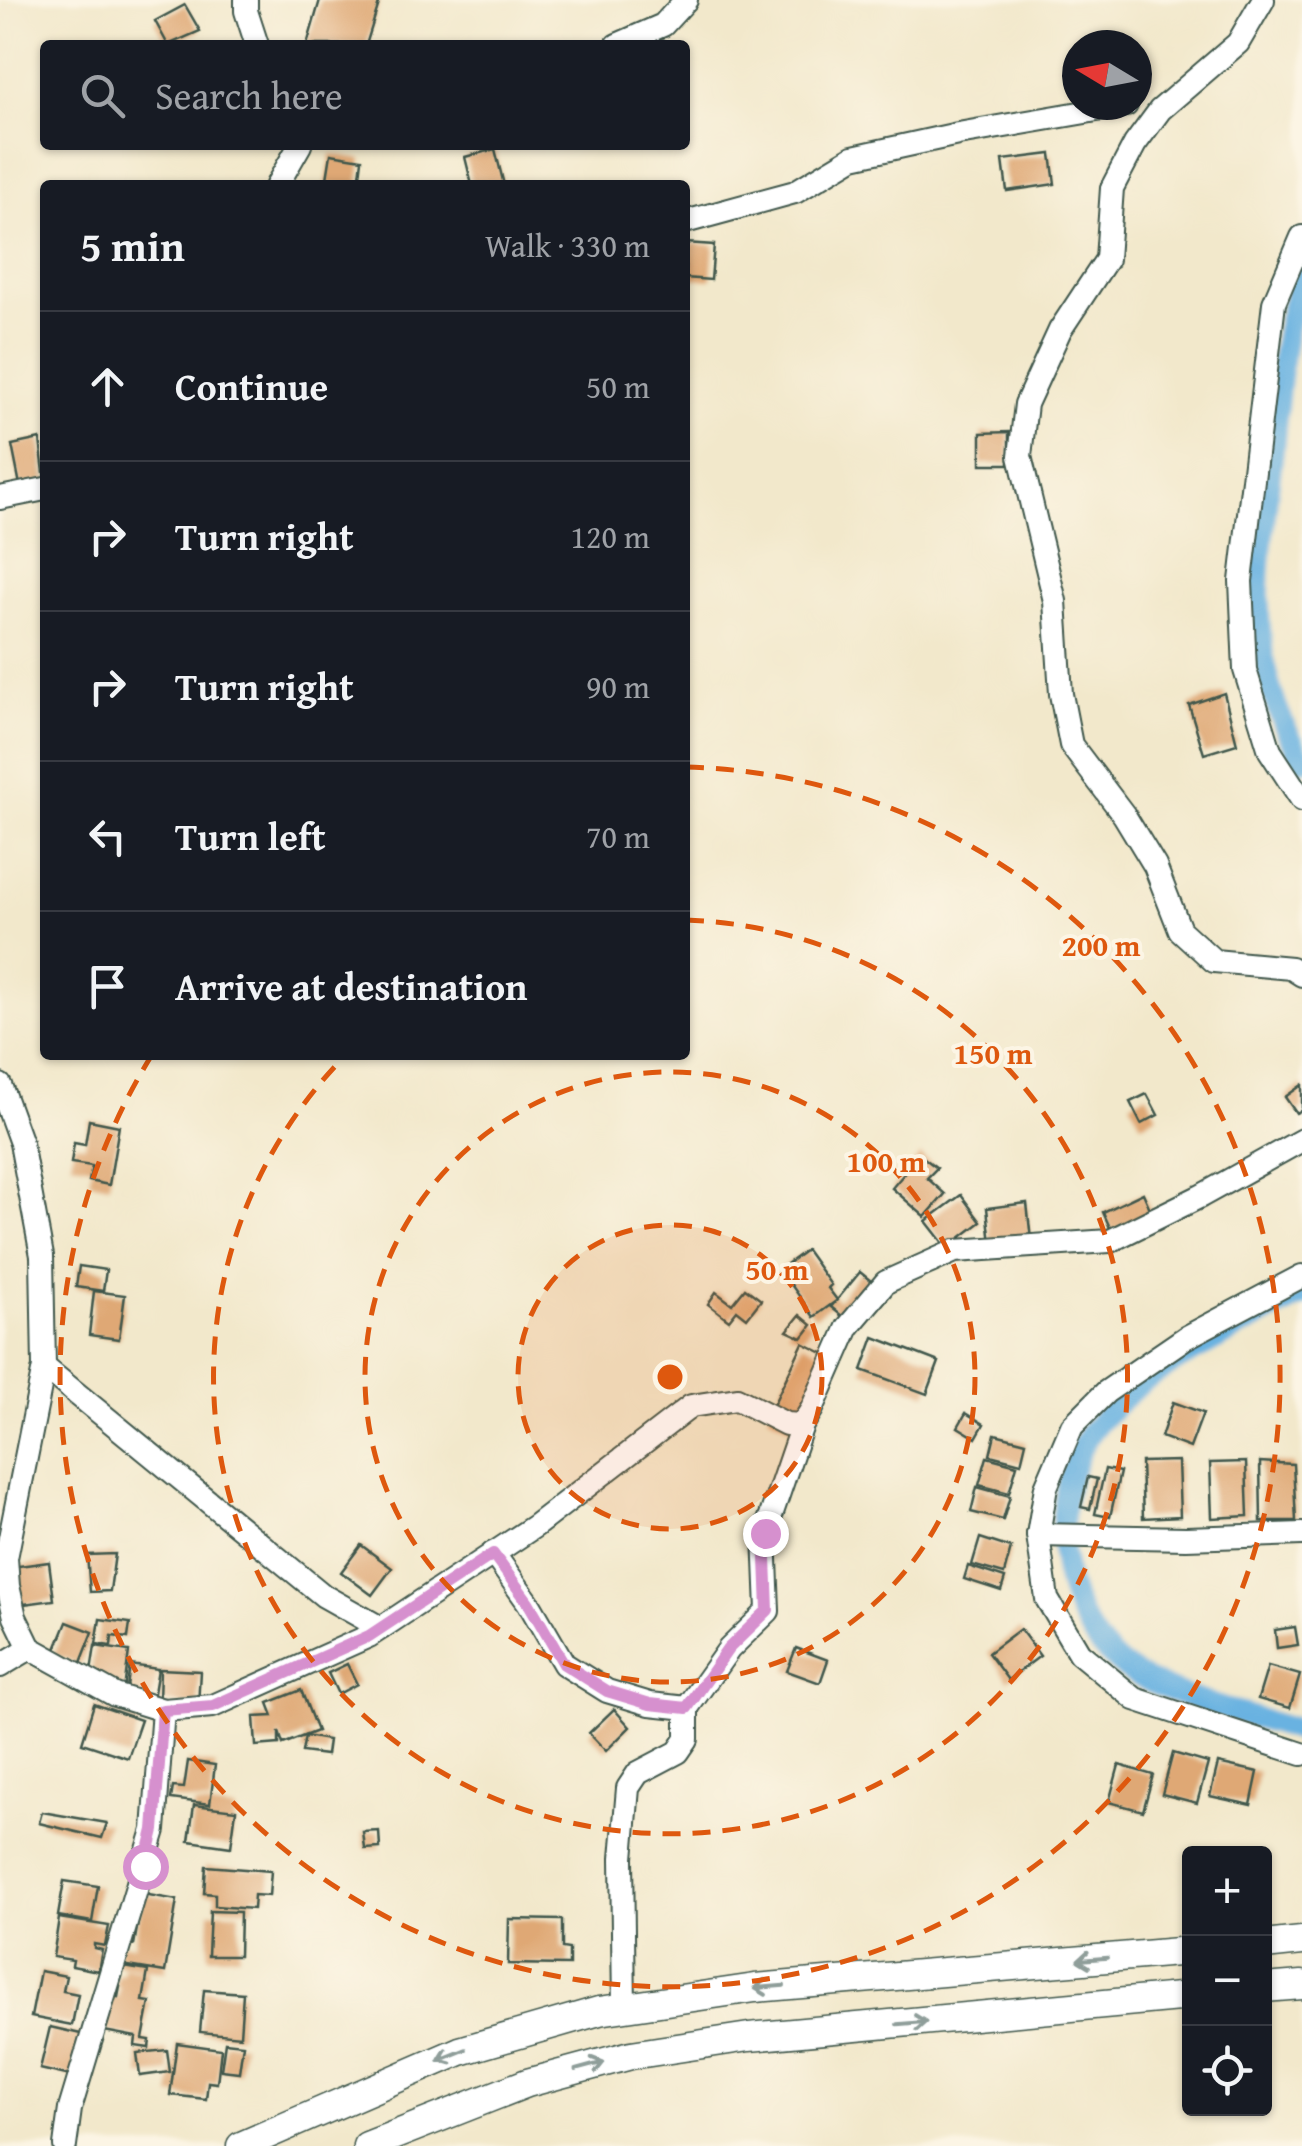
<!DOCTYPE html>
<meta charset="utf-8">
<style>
body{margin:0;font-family:"Gentium Book Plus",serif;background:#20242c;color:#f1f3f6}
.controls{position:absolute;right:30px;bottom:30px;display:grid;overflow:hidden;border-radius:10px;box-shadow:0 2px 8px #0004}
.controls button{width:90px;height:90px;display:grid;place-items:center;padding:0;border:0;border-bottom:2px solid #363941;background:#171b24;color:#f1f3f6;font:50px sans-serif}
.compass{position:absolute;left:1062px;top:30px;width:90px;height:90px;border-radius:50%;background:#171b24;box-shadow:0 2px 8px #0004;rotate:280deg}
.stop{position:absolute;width:30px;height:30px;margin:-22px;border:8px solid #d690ce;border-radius:50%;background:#fff}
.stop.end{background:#d690ce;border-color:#fff;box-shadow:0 2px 10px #0008}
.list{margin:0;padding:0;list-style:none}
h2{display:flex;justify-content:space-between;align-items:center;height:130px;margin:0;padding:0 40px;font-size:42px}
h2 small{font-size:32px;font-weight:400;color:#9ea1a6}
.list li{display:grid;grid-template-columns:65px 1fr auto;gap:30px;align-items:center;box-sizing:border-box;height:150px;padding:0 40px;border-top:2px solid #363941}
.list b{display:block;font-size:38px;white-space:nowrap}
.list em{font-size:32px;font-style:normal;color:#9ea1a6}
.icon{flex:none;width:55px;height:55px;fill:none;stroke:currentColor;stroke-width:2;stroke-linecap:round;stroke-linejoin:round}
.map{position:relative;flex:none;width:1302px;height:2146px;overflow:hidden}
.search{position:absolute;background:#171b24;box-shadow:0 2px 8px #0004;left:40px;top:40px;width:650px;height:110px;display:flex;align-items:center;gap:25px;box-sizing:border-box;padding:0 35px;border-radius:10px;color:#9ea1a6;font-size:38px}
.panel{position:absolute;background:#171b24;box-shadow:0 2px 8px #0004;left:40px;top:180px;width:650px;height:880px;border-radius:10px}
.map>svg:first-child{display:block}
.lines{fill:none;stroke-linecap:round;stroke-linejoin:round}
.canal{stroke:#69b2e1;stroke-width:22}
.building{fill:#dfa875}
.minor-casing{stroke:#3f574b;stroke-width:26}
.major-casing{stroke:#3f574b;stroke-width:31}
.minor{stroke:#fff;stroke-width:22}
.major{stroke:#fff;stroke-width:28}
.oneway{stroke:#8f9e9a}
.route{stroke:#d690ce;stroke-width:12}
.ring{fill:none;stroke:#de580e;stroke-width:5;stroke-dasharray:18 12}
.centre{fill:#de580e;stroke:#fcf5e5;stroke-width:5}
.ring-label{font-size:30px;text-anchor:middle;font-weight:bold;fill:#de580e;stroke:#fcf5e5;stroke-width:8;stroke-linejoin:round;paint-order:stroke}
</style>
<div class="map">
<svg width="1302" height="2146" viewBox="0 0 1302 2146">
<rect width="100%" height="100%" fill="#fcf5e5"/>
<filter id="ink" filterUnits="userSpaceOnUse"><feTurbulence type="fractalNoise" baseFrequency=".01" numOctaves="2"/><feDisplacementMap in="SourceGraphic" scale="20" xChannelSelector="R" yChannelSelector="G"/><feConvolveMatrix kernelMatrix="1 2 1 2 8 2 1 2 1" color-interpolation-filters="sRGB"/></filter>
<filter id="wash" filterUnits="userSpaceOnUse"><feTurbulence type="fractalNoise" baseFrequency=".0048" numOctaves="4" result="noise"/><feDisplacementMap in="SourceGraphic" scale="40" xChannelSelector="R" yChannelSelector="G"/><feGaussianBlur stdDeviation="2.25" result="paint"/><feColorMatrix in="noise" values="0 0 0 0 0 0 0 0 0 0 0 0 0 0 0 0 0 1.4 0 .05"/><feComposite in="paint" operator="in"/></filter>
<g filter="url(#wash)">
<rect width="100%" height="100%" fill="#f2e8cb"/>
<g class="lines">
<g class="canal">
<path d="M1302 276C1281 331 1279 391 1273 449 1265 517 1251 593 1264 661 1270 697 1285 729 1302 760"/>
<path d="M1302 1295C1251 1323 1195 1347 1147 1379 1132 1389 1096 1422 1087 1437 1048 1505 1053 1609 1117 1662 1156 1694 1252 1716 1302 1732"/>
</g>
</g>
<g id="blocks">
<g class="building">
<path d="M320 0H380L366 45H307Z"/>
<path d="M185 5 200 31 168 45 155 21Z"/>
<path d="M495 149 504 185H472L465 157Z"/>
<path d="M331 154 362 159 359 185H326Z"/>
<path d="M1051 154 1055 184 1007 191 1003 160Z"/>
<path d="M685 243 714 245 711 280 685 278Z"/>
<path d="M1009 432V464H981V433Z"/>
<path d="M40 439 45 481 20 485 12 445Z"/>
<path d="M1224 693 1237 744 1204 754 1189 705Z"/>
<path d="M1302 1085V1110L1296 1113 1285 1097Z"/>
<path d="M1147 1094 1158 1115 1141 1124 1130 1102Z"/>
<path d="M89 1120 119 1126 109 1185 89 1181 92 1166 71 1163 74 1143 85 1145Z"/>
<path d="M920 1155 937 1168 927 1178 945 1194 925 1217 892 1188Z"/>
<path d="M1143 1193 1156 1222 1116 1241 1103 1212Z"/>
<path d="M961 1195 981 1222 947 1248 926 1221Z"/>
<path d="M1027 1203 1031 1240 991 1244 987 1208Z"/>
<path d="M806 1250 831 1285 828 1288 837 1300 860 1272 877 1286 848 1321 831 1307 836 1301 814 1317 780 1269Z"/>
<path d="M79 1266 106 1270 103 1291 76 1287Z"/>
<path d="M745 1288 761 1300 747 1318 737 1310 729 1320 708 1304 716 1292 732 1304Z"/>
<path d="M94 1291 125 1295 119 1339 89 1335Z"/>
<path d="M800 1315 812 1325 802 1338 787 1331Z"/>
<path d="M874 1337 939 1362 927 1394 862 1370Z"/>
<path d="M803 1343 831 1357 796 1430 768 1416Z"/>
<path d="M1173 1402 1203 1413 1190 1448 1161 1437Z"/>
<path d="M966 1413 984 1424 976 1438 958 1427Z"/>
<path d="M995 1434 1026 1442 1021 1463 990 1455Z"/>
<path d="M987 1457 1017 1465 1009 1493 979 1485Z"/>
<path d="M1178 1461 1180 1516 1143 1518 1141 1462Z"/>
<path d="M1246 1462 1248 1516 1212 1518 1210 1463Z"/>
<path d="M1260 1462 1293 1464 1296 1521H1261Z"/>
<path d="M1105 1469 1120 1472 1110 1517 1095 1514Z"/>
<path d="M1088 1477 1097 1479 1090 1509 1081 1507Z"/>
<path d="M977 1487 1010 1496 1003 1520 971 1512Z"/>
<path d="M980 1538 1011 1548 1004 1574 972 1565Z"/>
<path d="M361 1545 392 1568 372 1595 341 1572Z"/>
<path d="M115 1554 110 1591 90 1592 87 1555Z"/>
<path d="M49 1562 54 1600 16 1605 11 1567Z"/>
<path d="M968 1566 1005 1578 1001 1591 964 1579Z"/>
<path d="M100 1619 130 1623 128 1638 112 1636 111 1646 96 1644Z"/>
<path d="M67 1622 93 1632 80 1665 54 1654Z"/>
<path d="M1295 1627 1298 1645 1277 1648 1275 1630Z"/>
<path d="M1020 1629 1040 1656 1008 1680 988 1653Z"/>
<path d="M95 1646 129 1651 124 1690 90 1678Z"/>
<path d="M796 1648 828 1660 820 1683 787 1671Z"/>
<path d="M347 1664 357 1684 338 1694 328 1673Z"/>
<path d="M130 1665 158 1669 153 1699 126 1695Z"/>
<path d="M1268 1666 1300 1675 1290 1708 1258 1699Z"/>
<path d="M160 1669 200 1671 198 1706 159 1702Z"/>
<path d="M301 1690 317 1731 283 1744 279 1732V1744L256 1746 254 1717 273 1716 268 1703Z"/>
<path d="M94 1704 141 1720 128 1758 82 1743Z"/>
<path d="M614 1709 630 1727 606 1751 589 1733Z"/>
<path d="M305 1736 328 1740 326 1755 302 1752Z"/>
<path d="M1173 1753 1208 1763 1197 1803 1162 1794Z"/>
<path d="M188 1761 215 1765 210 1804 171 1799 173 1787 184 1788Z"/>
<path d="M1218 1763 1258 1772 1251 1805 1210 1796Z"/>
<path d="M1119 1765 1153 1775 1143 1811 1109 1802Z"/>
<path d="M194 1805 236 1810 231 1847 189 1841Z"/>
<path d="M42 1812 107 1823 102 1838 39 1823Z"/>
<path d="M379 1831 380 1848 365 1849 363 1832Z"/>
<path d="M206 1866 271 1871 269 1896 254 1895 253 1909 215 1906V1894L204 1893Z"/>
<path d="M64 1881 98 1886 92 1922 58 1916Z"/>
<path d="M143 1894 177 1900 165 1972 116 1964 120 1943 134 1945Z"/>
<path d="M210 1911 240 1912 239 1956H208Z"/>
<path d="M59 1918 109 1926 105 1946 94 1944V1948L102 1950 98 1971 72 1966 73 1960 53 1957Z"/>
<path d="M509 1919 562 1920V1948L569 1949V1965L508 1964Z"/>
<path d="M124 1967 148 1971 143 2001 150 2002 143 2039 150 2040 149 2048 135 2046 136 2037 99 2030 106 1995 118 1997 120 1987 115 1986 118 1974 122 1975Z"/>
<path d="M40 1971 66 1976 63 1991 78 1994 72 2025 31 2017Z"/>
<path d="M204 1990 243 1993 240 2036 200 2032Z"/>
<path d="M50 2027 85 2035 75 2077 40 2069Z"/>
<path d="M225 2042 243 2044 239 2072 221 2070Z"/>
<path d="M177 2043 221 2049 217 2083 208 2082 206 2099 170 2095Z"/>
<path d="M167 2050 170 2072 140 2076 137 2053Z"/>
</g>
</g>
</g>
<g filter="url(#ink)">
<use href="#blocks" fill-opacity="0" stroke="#3f574b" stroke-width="2.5"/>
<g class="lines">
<defs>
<g id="minor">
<path d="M246 0V11L257 45"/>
<path d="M1263 0 1238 43 1160 110 1135 144 1112 188 1107 259 1060 330 1026 404 1020 456 1055 601 1061 694 1071 745 1124 815 1155 866 1180 930 1214 961 1291 968 1302 975"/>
<path d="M617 45 663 25 686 0"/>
<path d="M277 185 300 145"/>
<path d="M685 222 795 192 853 157 958 134 1126 105"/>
<path d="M1302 237 1274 303 1241 581 1245 670 1270 751 1302 800"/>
<path d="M0 498 45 489"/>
<path d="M0 1085 21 1143 42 1256 44 1367 6 1558 8 1586 15 1617 30 1648 115 1695 163 1710"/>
<path d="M1302 1276 1185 1338 1106 1392 1072 1426 1046 1487 1038 1535 1047 1599 1079 1653 1135 1699 1302 1754"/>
<path d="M44 1367 324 1596 381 1628"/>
<path d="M1038 1535 1186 1538 1302 1534"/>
<path d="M493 1553 528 1602 564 1664 607 1691 650 1704 687 1708"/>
<path d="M0 1666 30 1648"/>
<path d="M624 2007 622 1858 628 1788 638 1773 678 1752 687 1739V1708L729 1649 768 1611 765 1533 802 1425"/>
<path d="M65 2146 70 2109 154 1830 163 1710 213 1706 369 1636 535 1526 691 1406 737 1399 786 1424 802 1425 812 1409 848 1327 886 1282 955 1251 1110 1241 1201 1196 1302 1140"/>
</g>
<g id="major">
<path d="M1264 1945 1302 1941"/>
<path d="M1264 1988 1302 1985"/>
<path d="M241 2146 460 2051 599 2011 755 1988 1190 1951"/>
<path d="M367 2146 527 2083 631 2055 749 2037 1190 1996"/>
</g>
</defs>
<use href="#minor" class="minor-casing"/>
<use href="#major" class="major-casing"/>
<use href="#minor" class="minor"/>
<use href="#major" class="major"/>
</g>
<defs><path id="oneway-shaft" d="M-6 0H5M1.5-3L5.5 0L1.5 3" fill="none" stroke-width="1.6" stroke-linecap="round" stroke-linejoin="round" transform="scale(2.5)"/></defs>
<g class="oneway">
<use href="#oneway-shaft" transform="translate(1092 1959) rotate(175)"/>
<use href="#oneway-shaft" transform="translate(769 1987) rotate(175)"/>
<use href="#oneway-shaft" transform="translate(912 2023) rotate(-5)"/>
<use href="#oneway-shaft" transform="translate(452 2055) rotate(158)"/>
<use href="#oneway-shaft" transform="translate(590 2066) rotate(-15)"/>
</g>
</g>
<g class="lines" filter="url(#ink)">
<path class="route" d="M145 1866 154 1830 163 1710 213 1706 369 1636 493 1554 528 1602 564 1664 607 1691 650 1704 687 1708 728 1649 768 1610 765 1533"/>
</g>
<circle cx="670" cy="1377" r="152" fill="#de580e" fill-opacity=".12"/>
<g class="ring">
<circle cx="670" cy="1377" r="152"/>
<circle cx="670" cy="1377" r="305"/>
<path d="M686 920A457 457 0 1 1 344 1057"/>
<path d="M686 767A610 610 0 1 1 150 1058"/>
</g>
<circle cx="670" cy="1377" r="15" class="centre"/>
<g class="ring-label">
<text x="1101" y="956">200 m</text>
<text x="993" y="1064">150 m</text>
<text x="886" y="1172">100 m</text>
<text x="777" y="1280">50 m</text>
</g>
</svg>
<div class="controls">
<button>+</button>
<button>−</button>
<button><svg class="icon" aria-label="locate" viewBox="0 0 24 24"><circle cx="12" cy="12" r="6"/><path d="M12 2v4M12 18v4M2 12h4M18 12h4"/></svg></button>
</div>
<svg class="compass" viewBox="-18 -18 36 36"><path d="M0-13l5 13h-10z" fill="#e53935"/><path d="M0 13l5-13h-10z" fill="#9ea1a6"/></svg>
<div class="stop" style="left:145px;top:1866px"></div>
<div class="stop end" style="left:765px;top:1533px"></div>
<div class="search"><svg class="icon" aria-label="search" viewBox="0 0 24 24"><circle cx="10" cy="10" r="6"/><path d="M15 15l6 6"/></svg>Search here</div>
<section class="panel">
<h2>5 min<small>Walk · 330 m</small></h2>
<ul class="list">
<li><svg class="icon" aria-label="ahead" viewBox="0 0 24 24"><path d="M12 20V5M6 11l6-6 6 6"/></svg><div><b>Continue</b></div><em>50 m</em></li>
<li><svg class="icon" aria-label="right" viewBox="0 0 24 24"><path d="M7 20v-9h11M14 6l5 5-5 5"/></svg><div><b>Turn right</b></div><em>120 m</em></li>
<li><svg class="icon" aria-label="right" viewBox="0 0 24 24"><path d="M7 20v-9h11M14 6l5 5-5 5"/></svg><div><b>Turn right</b></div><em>90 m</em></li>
<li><svg class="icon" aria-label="left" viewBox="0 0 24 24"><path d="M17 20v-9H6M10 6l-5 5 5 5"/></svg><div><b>Turn left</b></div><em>70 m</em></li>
<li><svg class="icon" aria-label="arrive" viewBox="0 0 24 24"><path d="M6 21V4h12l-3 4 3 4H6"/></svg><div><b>Arrive at destination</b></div></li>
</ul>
</section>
</div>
